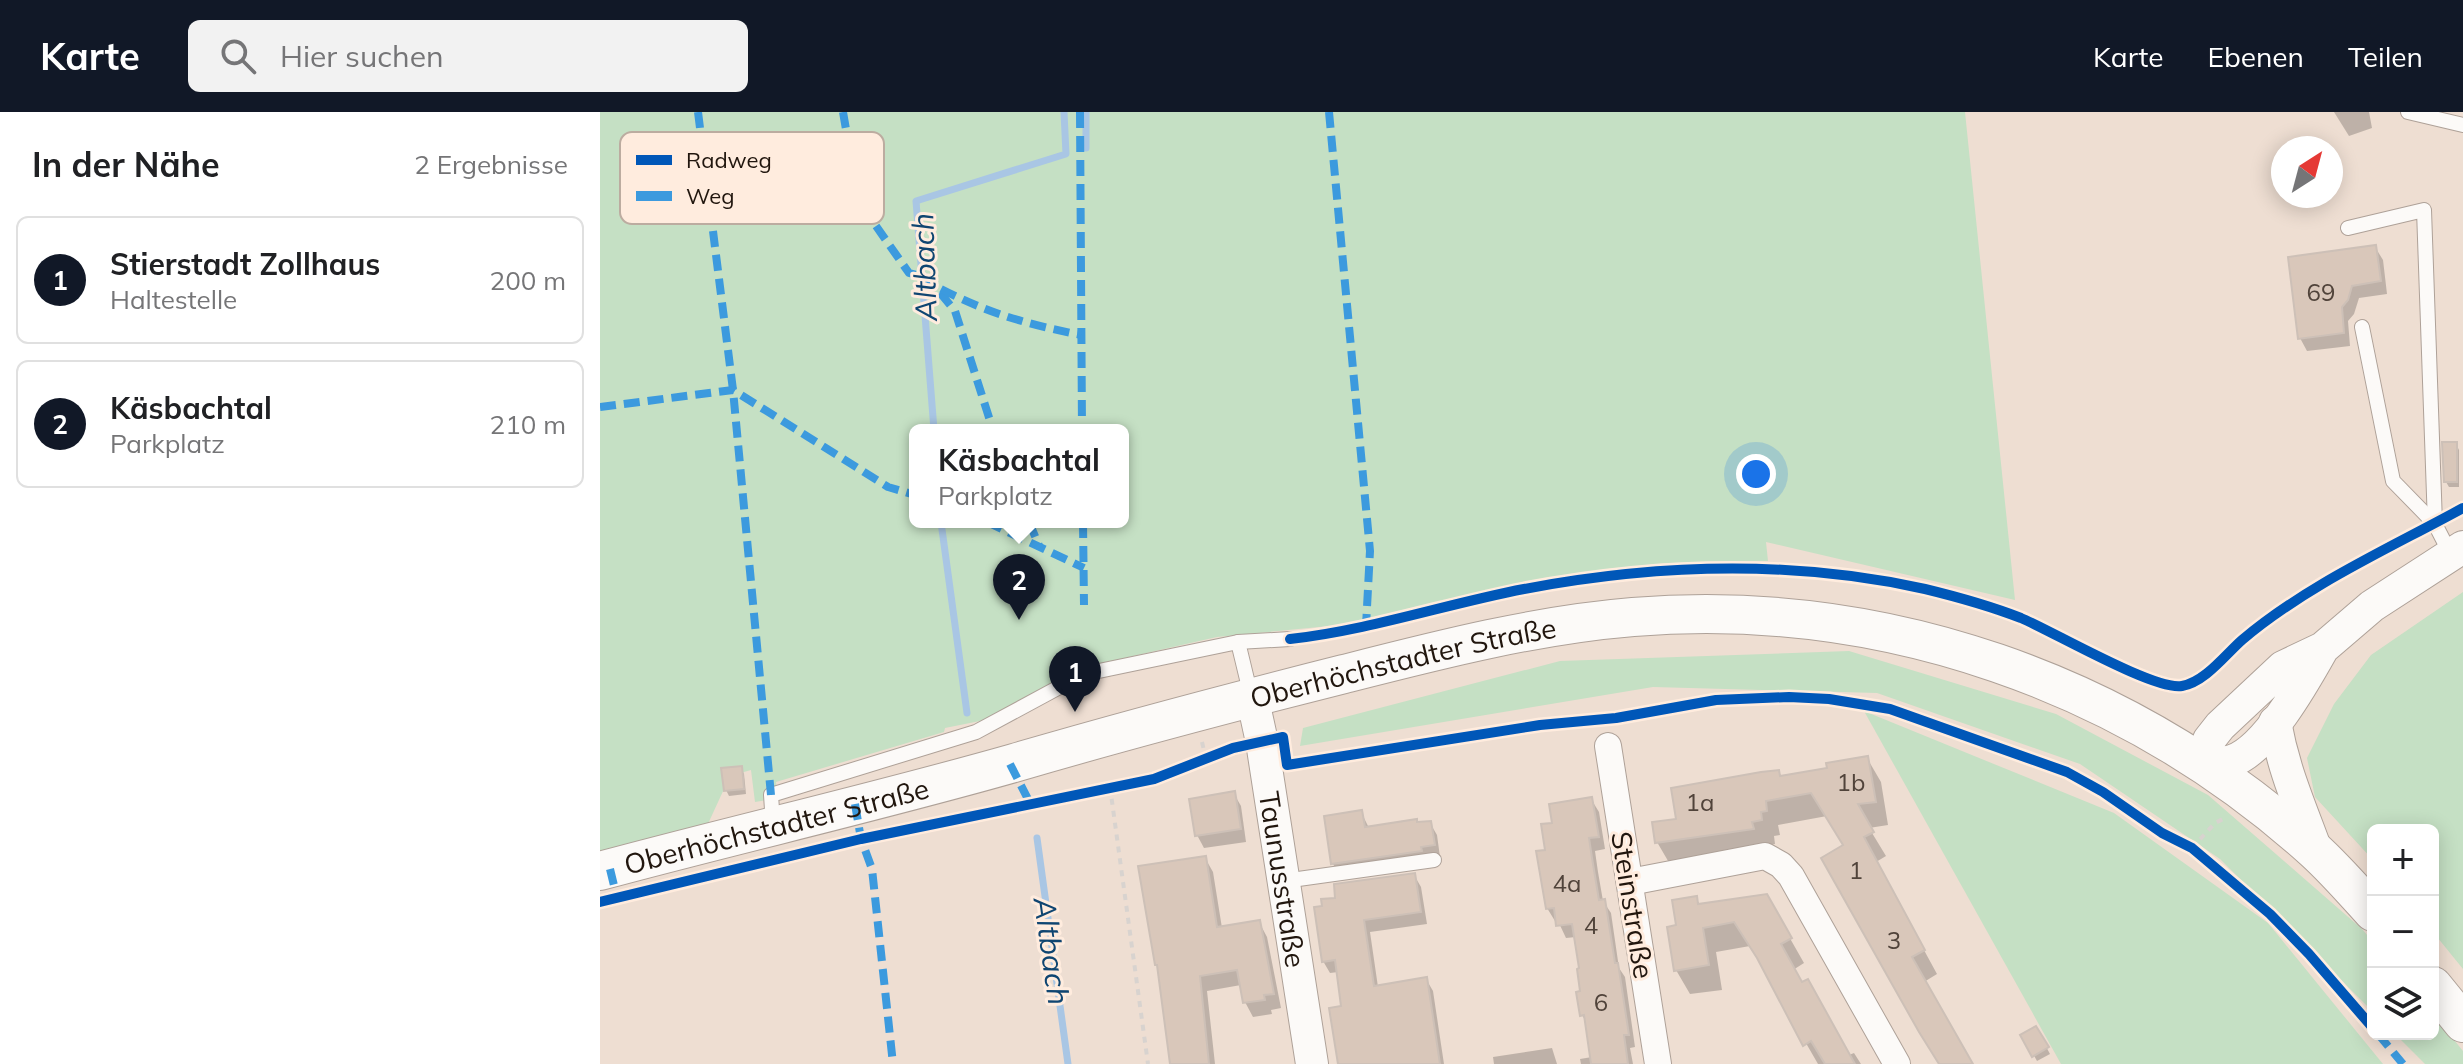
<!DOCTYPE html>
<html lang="de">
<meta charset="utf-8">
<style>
body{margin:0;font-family:Mulish,sans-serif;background:#f2f2f2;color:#202124}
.controls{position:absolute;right:24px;bottom:24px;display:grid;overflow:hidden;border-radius:12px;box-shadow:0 4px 20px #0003}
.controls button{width:72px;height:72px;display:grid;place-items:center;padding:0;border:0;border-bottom:2px solid #e0e0e0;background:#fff;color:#202124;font:40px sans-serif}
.compass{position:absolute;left:1671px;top:24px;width:72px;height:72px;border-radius:50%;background:#fff;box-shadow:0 4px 20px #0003;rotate:36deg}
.you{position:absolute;left:1156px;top:362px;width:28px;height:28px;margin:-20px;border:6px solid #fff;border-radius:50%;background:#1a73e8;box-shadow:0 0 0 12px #1a73e833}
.badge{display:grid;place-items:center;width:52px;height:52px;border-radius:50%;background:#111827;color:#fff;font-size:26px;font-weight:700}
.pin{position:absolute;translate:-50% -66px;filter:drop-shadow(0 2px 4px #0008)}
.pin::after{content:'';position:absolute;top:42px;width:28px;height:24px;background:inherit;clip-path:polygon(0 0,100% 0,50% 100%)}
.popup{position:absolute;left:309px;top:312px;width:220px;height:104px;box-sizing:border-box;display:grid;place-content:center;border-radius:12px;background:#fff;filter:drop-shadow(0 2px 6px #0005);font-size:26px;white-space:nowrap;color:#757577}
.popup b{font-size:30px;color:#202124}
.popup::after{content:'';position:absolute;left:50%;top:100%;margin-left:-16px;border:16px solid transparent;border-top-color:#fff}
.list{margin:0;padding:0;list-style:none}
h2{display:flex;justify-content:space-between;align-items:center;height:104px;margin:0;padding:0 32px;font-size:34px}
h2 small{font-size:26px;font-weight:400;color:#757577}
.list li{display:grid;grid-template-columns:52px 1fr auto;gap:24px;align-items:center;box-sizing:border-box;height:128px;margin:0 16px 16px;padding:0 16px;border:2px solid #e0e0e0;border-radius:12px}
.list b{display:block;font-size:30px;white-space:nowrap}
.list p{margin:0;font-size:26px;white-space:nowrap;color:#757577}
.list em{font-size:26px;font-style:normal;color:#757577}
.icon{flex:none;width:44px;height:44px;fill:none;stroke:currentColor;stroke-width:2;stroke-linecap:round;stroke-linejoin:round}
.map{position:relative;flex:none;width:1863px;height:952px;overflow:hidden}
header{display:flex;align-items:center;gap:48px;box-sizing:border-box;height:112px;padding:0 40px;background:#111827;color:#fff}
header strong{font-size:38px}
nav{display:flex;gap:44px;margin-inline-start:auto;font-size:28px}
.search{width:560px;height:72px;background:#f2f2f2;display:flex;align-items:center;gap:20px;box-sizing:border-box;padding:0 28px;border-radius:12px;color:#757577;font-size:30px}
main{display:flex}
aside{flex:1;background:#fff}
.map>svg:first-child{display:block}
.green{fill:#c5e0c4;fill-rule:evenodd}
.shadow{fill:#0003}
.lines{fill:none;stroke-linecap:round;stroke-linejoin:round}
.stream{stroke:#a9c6e4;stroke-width:7}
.building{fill:#d9c7ba;stroke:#cdc0b7;stroke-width:2}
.service-casing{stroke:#aea198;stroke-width:16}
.minor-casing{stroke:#aea198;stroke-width:28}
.tertiary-casing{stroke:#aea198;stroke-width:34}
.secondary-casing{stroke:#aea198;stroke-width:40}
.path{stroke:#d8d3cf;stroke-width:4;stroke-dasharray:6 6;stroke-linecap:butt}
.service{stroke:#fcfaf8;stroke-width:14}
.minor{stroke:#fcfaf8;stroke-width:26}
.tertiary{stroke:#fcfaf8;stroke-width:32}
.secondary{stroke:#fcfaf8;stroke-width:38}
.quiet{stroke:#3c9ade;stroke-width:8;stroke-dasharray:16 8;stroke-linecap:butt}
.cycleway-casing{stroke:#ffecde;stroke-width:15}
.cycleway{stroke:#0057b8;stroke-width:10}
.labels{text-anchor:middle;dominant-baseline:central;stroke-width:6;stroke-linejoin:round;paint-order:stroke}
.number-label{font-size:24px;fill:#50433a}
.street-label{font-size:28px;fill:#21160e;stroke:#ffecde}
.water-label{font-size:30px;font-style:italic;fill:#0f4571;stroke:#ffecde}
.key{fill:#ffecde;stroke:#bcaca0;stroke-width:2}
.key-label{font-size:22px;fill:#21160e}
</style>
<header>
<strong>Karte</strong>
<div class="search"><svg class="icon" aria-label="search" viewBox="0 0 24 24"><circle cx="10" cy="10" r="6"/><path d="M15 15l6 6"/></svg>Hier suchen</div>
<nav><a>Karte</a><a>Ebenen</a><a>Teilen</a></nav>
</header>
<main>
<aside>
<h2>In der Nähe<small>2 Ergebnisse</small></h2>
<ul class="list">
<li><span class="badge">1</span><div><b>Stierstadt Zollhaus</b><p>Haltestelle</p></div><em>200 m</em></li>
<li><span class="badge">2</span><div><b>Käsbachtal</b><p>Parkplatz</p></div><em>210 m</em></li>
</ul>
</aside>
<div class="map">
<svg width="1863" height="952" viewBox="0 0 1863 952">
<rect width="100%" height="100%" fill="#eeded2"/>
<g class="green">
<path d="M0 0H1365L1415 488 1166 430 1168 449 1067 451 1007 457 923 470 740 513 617 525 476 557 385 608 345 616 344 620 176 670 178 686 155 690 151 658 130 664 107 714 0 741ZM315 318H523V410H315Z"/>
<path d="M1863 480V857L1833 820V718H1773V748L1715 685 1707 646 1734 592 1771 543Z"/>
<path d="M1249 539 1456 602 1608 683 1762 817 1773 830V900L1620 747 1480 652 1277 581 1053 575 700 634 703 616 960 549Z"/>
<path d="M1264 599 1514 701 1668 811 1783 952H1461Z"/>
<path d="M1833 902 1863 939V952H1825L1795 922H1833Z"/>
</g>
<g class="shadow">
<path d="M1734 0H1769L1772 16 1749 24Z"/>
<path d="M1775 135 1783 148 1787 182 1759 186 1754 202 1748 209 1750 234 1707 239 1700 226Z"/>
<path d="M1856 332 1859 338V375H1849L1846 370Z"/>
<path d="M1267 646 1281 670 1288 713 1269 716 1286 744 1276 750 1337 862 1324 870 1371 952H1341L1245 734 1227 704 1178 713 1180 723 1174 724 1175 732 1071 754 1057 730 1079 708 1181 665 1229 657Z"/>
<path d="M141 656 144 662 146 682 129 684 126 678Z"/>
<path d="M634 682 641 694 646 730 604 736 597 723Z"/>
<path d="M991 687 999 700 1005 737 995 739 998 760 1003 789 1011 801 1019 856 1025 865 1035 935 1030 936 1033 952H981L980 947 992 945 988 913 982 903 981 858 976 825 966 826 958 809H955L947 796V739L954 712Z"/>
<path d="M761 700 769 716 830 711 837 723 840 745 740 764 733 752Z"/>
<path d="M605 746 613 760 622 816 659 810 667 825 681 896 671 898 672 902 653 905 645 890 641 873 607 879 615 952H572Z"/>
<path d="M814 763 821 775 827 812 770 820 778 875 826 867 833 879 844 952H740L743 895 738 860 730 861 723 849 738 787Z"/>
<path d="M1166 784 1204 851 1193 858 1249 943 1254 941 1261 952H1218L1150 834 1116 840 1122 878 1090 882 1076 858 1079 815 1096 786 1100 793Z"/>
<path d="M1436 916 1450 942 1437 949 1423 924Z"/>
<path d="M952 936 957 952H894L893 945Z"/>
</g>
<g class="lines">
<g class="stream">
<path d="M486 0V36"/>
<path d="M334 318 316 89 466 42 464 0"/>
<path d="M341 410 367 601"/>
<path d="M437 726 468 952"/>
</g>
</g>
<g class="building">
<path d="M1776 133 1781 169 1752 174 1748 188 1742 195 1744 221 1698 227 1688 145Z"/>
<path d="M1842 330H1857V370H1844Z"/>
<path d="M1268 644 1276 690 1258 692 1274 720 1264 725 1325 838 1312 845 1373 952H1339L1319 920 1221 746 1243 733 1211 681 1166 689 1167 699 1161 700 1162 708 1152 710 1154 717 1055 731 1052 710 1076 707 1071 676 1161 660 1179 658 1180 664 1227 656 1226 651Z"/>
<path d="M142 654 144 677 124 679 121 656Z"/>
<path d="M635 679 641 717 595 724 589 687Z"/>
<path d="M992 685 999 725 989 726 992 746 999 788 1005 787 1015 851H1018L1029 923H1024L1028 952H991L984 903 980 904 976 880 980 879 977 857 979 856 972 812 956 814 954 796 946 797 936 739 945 738 941 712 952 711 949 692Z"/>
<path d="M762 698 765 715 817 707V710L831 709 835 733 821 735 822 739 731 752 724 704Z"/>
<path d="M606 744 617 815 660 808 674 882 664 883 665 888 643 891 637 858 600 864 609 952H570L557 853H555L538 754Z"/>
<path d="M815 761 821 800 764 808 774 874 827 865 840 952H738L729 896 741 894 735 848 722 850 714 795 722 794 721 787 735 786 734 772Z"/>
<path d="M1167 782 1192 826 1181 832 1202 870 1208 867 1255 952H1225L1211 929 1203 934 1157 846 1134 810 1103 816 1109 853 1074 859 1067 815 1076 813 1072 788 1097 784 1098 792Z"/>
<path d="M1436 914 1449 935 1432 945 1420 923Z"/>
</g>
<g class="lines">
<defs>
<g id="service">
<path d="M1808 0 1863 13"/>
<path d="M1748 116 1824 98 1835 412"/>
<path d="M1762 215 1793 369 1835 412 1851 443"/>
<path d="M638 530 651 584"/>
<path d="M173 712 171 683 376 620 465 572 494 560 638 530 690 527"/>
<path d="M684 769 834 748"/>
</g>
<g id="minor">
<path d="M1008 634 1058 952"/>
<path d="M1030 770 1165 744 1181 753 1191 764 1297 952"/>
</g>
<g id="tertiary">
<path d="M1723 536C1705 568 1667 637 1632 649 1621 653 1611 651 1600 649L1609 628 1620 614 1683 555 1723 536 1772 494 1863 435"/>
<path id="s1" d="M652 584 662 630 712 952"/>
<path d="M1675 610C1684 660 1700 694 1717 741"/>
</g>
<g id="secondary">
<path id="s2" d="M0 759C137 722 277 690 414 651 523 619 633 590 744 562 838 538 935 513 1033 505 1283 485 1527 570 1714 738 1735 757 1754 779 1773 800"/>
<path d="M1833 874 1863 911"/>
</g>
</defs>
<use href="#service" class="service-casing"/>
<use href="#minor" class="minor-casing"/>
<use href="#tertiary" class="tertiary-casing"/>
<use href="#secondary" class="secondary-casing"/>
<g class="path">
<path d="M602 630 606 647"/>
<path d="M510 675 548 952"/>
<path d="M1592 736 1615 711 1627 705"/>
</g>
<use href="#service" class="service"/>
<use href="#minor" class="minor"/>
<use href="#tertiary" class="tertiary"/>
<use href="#secondary" class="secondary"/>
<g class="quiet">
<path d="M98 0 133 278 171 683"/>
<path d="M243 0 256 75 276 114 309 161 328 166 355 199 393 318"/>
<path d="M480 0 482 318"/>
<path d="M729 0 770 439 766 514"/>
<path d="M341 177C390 202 427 212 481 223"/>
<path d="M0 295 133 278 288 375 315 383"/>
<path d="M387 410 484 456"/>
<path d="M429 410 440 436"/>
<path d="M483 410 484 493"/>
<path d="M410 652 430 691"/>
<path d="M255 692 261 727 272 757 293 952"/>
<path d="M10 757 17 786"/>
<path d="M1778 922 1803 952"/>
</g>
<defs>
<g id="cycleway">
<path d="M690 527C770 518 846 492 924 477 1056 452 1194 448 1325 477 1358 485 1390 494 1421 506 1454 520 1555 579 1582 574 1605 570 1625 543 1642 528 1707 473 1788 437 1863 396"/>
<path d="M0 790 261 727 554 667 633 636 683 625 687 653 940 613 1016 606 1116 588 1189 585 1229 587 1290 597 1467 660 1503 680 1562 721 1592 736 1670 802 1709 842 1773 916"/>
</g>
</defs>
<use href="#cycleway" class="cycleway-casing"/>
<use href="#cycleway" class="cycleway"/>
</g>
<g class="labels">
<g class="number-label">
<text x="1721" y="180">69</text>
<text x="1251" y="670">1b</text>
<text x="1100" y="690">1a</text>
<text x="1256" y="758">1</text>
<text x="967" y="771">4a</text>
<text x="991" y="813">4</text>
<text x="1294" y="828">3</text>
<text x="1001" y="890">6</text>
</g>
<g class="street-label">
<text stroke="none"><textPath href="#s2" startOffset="830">Oberhöchstadter Straße</textPath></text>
<text stroke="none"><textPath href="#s2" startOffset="182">Oberhöchstadter Straße</textPath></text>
<text stroke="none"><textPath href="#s1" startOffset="186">Taunusstraße</textPath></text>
<text transform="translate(1033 793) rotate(81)">Steinstraße</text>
</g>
<g class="water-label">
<text transform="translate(324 155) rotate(-92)">Altbach</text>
<text transform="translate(452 839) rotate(82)">Altbach</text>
</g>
</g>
<rect x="20" y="20" width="264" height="92" rx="12" class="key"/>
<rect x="36" y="43" width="36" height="10" fill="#0057b8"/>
<rect x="36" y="79" width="36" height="10" fill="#3c9ade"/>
<g class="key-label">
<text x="86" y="56">Radweg</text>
<text x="86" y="92">Weg</text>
</g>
</svg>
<div class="controls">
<button>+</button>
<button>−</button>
<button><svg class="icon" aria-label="layers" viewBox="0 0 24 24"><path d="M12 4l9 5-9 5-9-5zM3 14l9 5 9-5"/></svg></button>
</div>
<svg class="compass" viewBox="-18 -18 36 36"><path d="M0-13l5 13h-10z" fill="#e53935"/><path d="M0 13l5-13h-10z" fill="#757577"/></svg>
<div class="you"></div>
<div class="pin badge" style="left:475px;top:600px">1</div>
<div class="pin badge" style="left:419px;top:508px">2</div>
<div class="popup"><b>Käsbachtal</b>Parkplatz</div>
</div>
</main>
